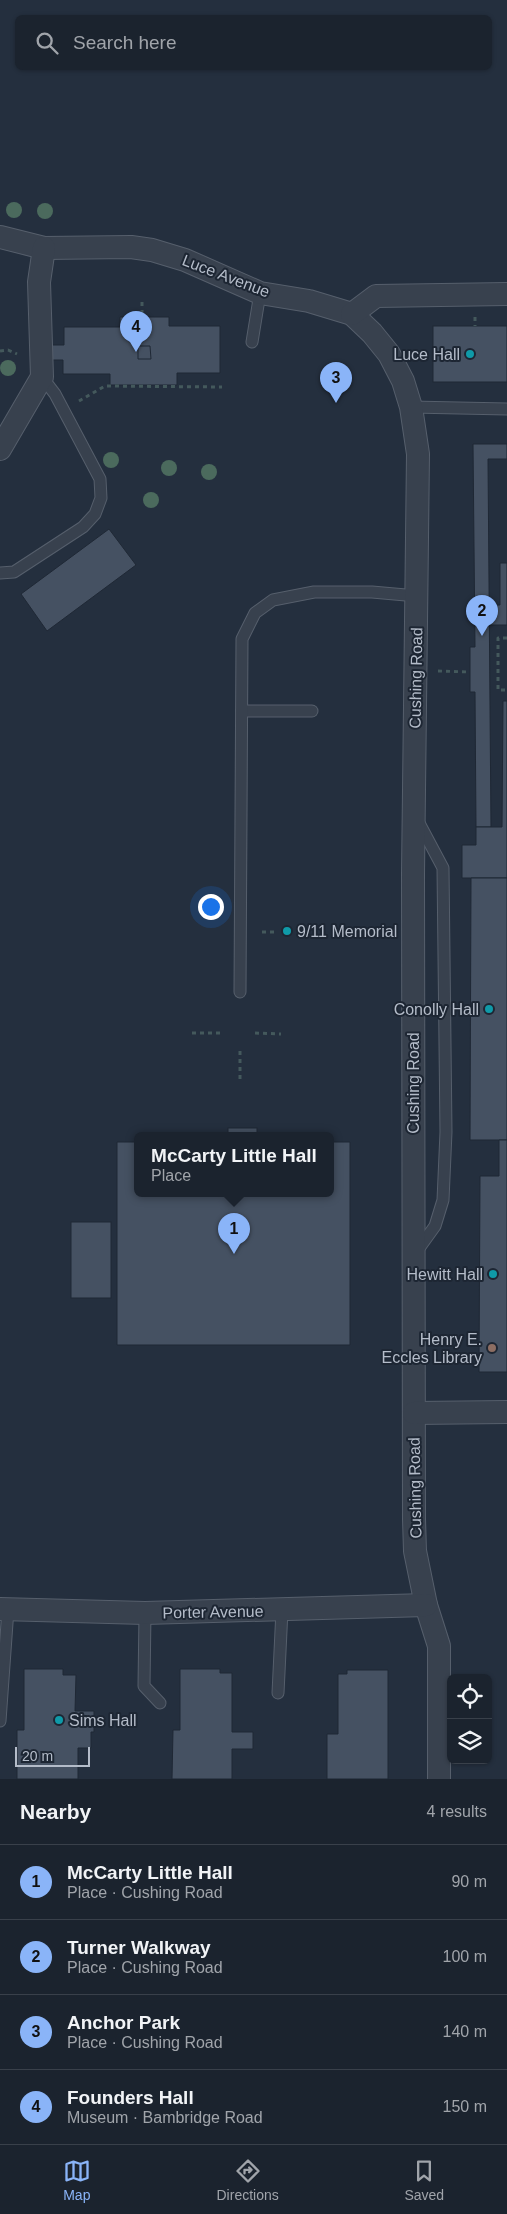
<!DOCTYPE html>
<meta charset="utf-8">
<style>
body{margin:0;font-family:Arial,sans-serif;background:#242b36;color:#f1f3f6}
.controls{position:absolute;right:15px;bottom:15px;display:grid;overflow:hidden;border-radius:8px;box-shadow:0 1px 4px #0004}
.controls button{width:45px;height:45px;display:grid;place-items:center;padding:0;border:0;border-bottom:1px solid #39404a;background:#1b232e;color:#f1f3f6;font:25px sans-serif}
.scale{position:absolute;left:15px;bottom:12px;width:75px;box-sizing:border-box;padding-left:5px;border:2px solid #b4bcc9;border-top:0;font-size:14px;line-height:18px;white-space:nowrap;color:#b4bcc9;-webkit-text-stroke:4px #1d2633;paint-order:stroke}
.you{position:absolute;left:210px;top:906px;width:18px;height:18px;margin:-12px;border:4px solid #fff;border-radius:50%;background:#1a73e8;box-shadow:0 0 0 8px #1a73e833}
.badge{display:grid;place-items:center;width:32px;height:32px;border-radius:50%;background:#8ab4f8;color:#111;font-size:16px;font-weight:700}
.pin{position:absolute;translate:-50% -41px;filter:drop-shadow(0 1px 2px #0008)}
.pin::after{content:'';position:absolute;top:26px;width:18px;height:15px;background:inherit;clip-path:polygon(0 0,100% 0,50% 100%)}
.popup{position:absolute;left:134px;top:1132px;width:200px;height:65px;box-sizing:border-box;display:grid;place-content:center;border-radius:8px;background:#1b232e;filter:drop-shadow(0 1px 4px #0005);font-size:16px;white-space:nowrap;color:#a0a4aa}
.popup b{font-size:19px;color:#f1f3f6}
.popup::after{content:'';position:absolute;left:50%;top:100%;margin-left:-10px;border:10px solid transparent;border-top-color:#1b232e}
.list{margin:0;padding:0;list-style:none}
h2{display:flex;justify-content:space-between;align-items:center;height:65px;margin:0;padding:0 20px;font-size:21px}
h2 small{font-size:16px;font-weight:400;color:#a0a4aa}
.list li{display:grid;grid-template-columns:32px 1fr auto;gap:15px;align-items:center;box-sizing:border-box;height:75px;padding:0 20px;border-top:1px solid #39404a}
.list b{display:block;font-size:19px;white-space:nowrap}
.list p{margin:0;font-size:16px;white-space:nowrap;color:#a0a4aa}
.list em{font-size:16px;font-style:normal;color:#a0a4aa}
.icon{flex:none;width:28px;height:28px;fill:none;stroke:currentColor;stroke-width:2;stroke-linecap:round;stroke-linejoin:round}
.map{position:relative;flex:none;width:507px;height:1779px;overflow:hidden}
.search{position:absolute;background:#1b232e;box-shadow:0 1px 4px #0004;left:15px;right:15px;top:15px;height:55px;display:flex;align-items:center;gap:12px;box-sizing:border-box;padding:0 18px;border-radius:8px;color:#a0a4aa;font-size:19px}
.sheet{height:365px;background:#1b232e}
nav{display:flex;justify-content:space-around;align-items:center;box-sizing:border-box;height:70px;border-top:1px solid #39404a;background:#1b232e;font-size:14px;color:#a0a4aa}
nav a{display:grid;justify-items:center;gap:2px}
nav .on{color:#8ab4f8}
.map>svg:first-child{display:block}
.building{fill:#455162;stroke:#1f2835}
.lines{fill:none;stroke-linecap:round;stroke-linejoin:round}
.lane-casing{stroke:#565f6c;stroke-width:13}
.street-casing{stroke:#565f6c;stroke-width:24}
.path{stroke:#44595c;stroke-width:3;stroke-dasharray:4 4;stroke-linecap:butt}
.lane{stroke:#38414e;stroke-width:11}
.street{stroke:#38414e;stroke-width:22}
.tree{fill:#4b6a5d}
.culture-dot{fill:#0f9aa8;stroke:#1d2633;stroke-width:2}
.education-dot{fill:#8d6e63;stroke:#1d2633;stroke-width:2}
.labels{text-anchor:middle;dominant-baseline:central;stroke-width:4;stroke-linejoin:round;paint-order:stroke}
.street-label{font-size:16px;fill:#b4bcc9;stroke:#1d2633}
.poi-label{font-size:16px;fill:#b4bcc9;stroke:#1d2633;text-anchor:end}
</style>
<div class="map">
<svg width="507" height="1779" viewBox="0 0 507 1779">
<rect width="100%" height="100%" fill="#242f3e"/>
<g class="building">
<path d="M120 317H169V326H220V373H177V385H110V374H63V360H52V345H64V327H120Z"/>
<rect x="433" y="326" width="74" height="56"/>
<path d="M138 346H150L151 359H138Z"/>
<path d="M473 444H507V459H488L491 827H476L475 692H470V647H475Z"/>
<path d="M109 529 136 565 47 631 21 594Z"/>
<path d="M500 563H507V625H489V605H500Z"/>
<path d="M503 701H507V878H462V845H476V827H502Z"/>
<path d="M471 878H507V1140H470Z"/>
<rect x="228" y="1128" width="29" height="7"/>
<path d="M499 1140H507V1372H479L480 1176H499Z"/>
<path d="M117 1142H138V1193H330V1142H350V1345H117Z"/>
<rect x="71" y="1222" width="40" height="76"/>
<path d="M24 1669H63V1675H76L75 1711H94V1732H91V1748H78V1779H17V1730H24Z"/>
<path d="M180 1669H220V1673H232V1732H253V1749H232V1779H172L173 1730H180Z"/>
<path d="M347 1670H388V1779H327V1734H338V1674H347Z"/>
</g>
<g class="lines">
<defs>
<g id="lane">
<path d="M252 342 260 293"/>
<path d="M411 407 507 409"/>
<path d="M0 573 14 572 83 527 95 514 101 498 100 479 55 394 42 377"/>
<path d="M242 711H312"/>
<path d="M240 992 242 639 255 613 273 600 314 592H372L417 596"/>
<path d="M417 1251 435 1226 443 1200 446 1132 443 868 418 821"/>
<path d="M145 1613 144 1686 160 1703"/>
<path d="M278 1693 282 1610"/>
<path d="M0 1721 8 1609"/>
</g>
<g id="street">
<path d="M0 237 44 248 131 247 152 250 185 260 260 293 309 301 352 314 372 333 389 354 403 381 411 407 418 454 413 874 414 1519 415 1551 426 1605 439 1646V1779"/>
<path d="M352 314 376 296 507 294"/>
<path d="M0 449 42 377 39 282 44 248"/>
<path d="M414 1413 507 1412"/>
<path d="M0 1609 145 1613 426 1605"/>
</g>
</defs>
<use href="#lane" class="lane-casing"/>
<use href="#street" class="street-casing"/>
<g class="path">
<path d="M142 302V317"/>
<path d="M475 317V326"/>
<path d="M0 351 8 350 17 354"/>
<path d="M79 401 105 386 222 387"/>
<path d="M507 638H498V690H507"/>
<path d="M438 671 470 672"/>
<path d="M262 932H276"/>
<path d="M192 1033H220"/>
<path d="M255 1033 281 1034"/>
<path d="M240 1051V1081"/>
</g>
<use href="#lane" class="lane"/>
<use href="#street" class="street"/>
</g>
<g class="tree">
<circle cx="14" cy="210" r="8"/>
<circle cx="45" cy="211" r="8"/>
<circle cx="8" cy="368" r="8"/>
<circle cx="111" cy="460" r="8"/>
<circle cx="169" cy="468" r="8"/>
<circle cx="209" cy="472" r="8"/>
<circle cx="151" cy="500" r="8"/>
</g>
<g class="culture-dot">
<circle cx="470" cy="354" r="5"/>
<circle cx="287" cy="931" r="5"/>
<circle cx="489" cy="1009" r="5"/>
<circle cx="493" cy="1274" r="5"/>
<circle cx="59" cy="1720" r="5"/>
</g>
<circle class="education-dot" cx="492" cy="1348" r="5"/>
<g class="labels">
<g class="street-label">
<text transform="translate(226 276) rotate(21)">Luce Avenue</text>
<text transform="translate(416 678) rotate(-89)">Cushing Road</text>
<text transform="translate(413 1083) rotate(-90)">Cushing Road</text>
<text transform="translate(415 1488) rotate(-91)">Cushing Road</text>
<text transform="translate(213 1612) rotate(-1)">Porter Avenue</text>
</g>
<g class="poi-label">
<text x="460" y="354">Luce Hall</text>
<text x="297" y="931" text-anchor="start">9/11 Memorial</text>
<text x="479" y="1009">Conolly Hall</text>
<text x="483" y="1274">Hewitt Hall</text>
<text x="482" y="1339">Henry E.<tspan x="482" dy="18">Eccles Library</tspan></text>
<text x="69" y="1720" text-anchor="start">Sims Hall</text>
</g>
</g>
</svg>
<div class="controls">
<button><svg class="icon" aria-label="locate" viewBox="0 0 24 24"><circle cx="12" cy="12" r="6"/><path d="M12 2v4M12 18v4M2 12h4M18 12h4"/></svg></button>
<button><svg class="icon" aria-label="layers" viewBox="0 0 24 24"><path d="M12 4l9 5-9 5-9-5zM3 14l9 5 9-5"/></svg></button>
</div>
<div class="scale">20 m</div>
<div class="you"></div>
<div class="pin badge" style="left:234px;top:1254px">1</div>
<div class="popup"><b>McCarty Little Hall</b>Place</div>
<div class="pin badge" style="left:482px;top:636px">2</div>
<div class="pin badge" style="left:336px;top:403px">3</div>
<div class="pin badge" style="left:136px;top:352px">4</div>
<div class="search"><svg class="icon" aria-label="search" viewBox="0 0 24 24"><circle cx="10" cy="10" r="6"/><path d="M15 15l6 6"/></svg>Search here</div>
</div>
<section class="sheet">
<h2>Nearby<small>4 results</small></h2>
<ul class="list">
<li><span class="badge">1</span><div><b>McCarty Little Hall</b><p>Place · Cushing Road</p></div><em>90 m</em></li>
<li><span class="badge">2</span><div><b>Turner Walkway</b><p>Place · Cushing Road</p></div><em>100 m</em></li>
<li><span class="badge">3</span><div><b>Anchor Park</b><p>Place · Cushing Road</p></div><em>140 m</em></li>
<li><span class="badge">4</span><div><b>Founders Hall</b><p>Museum · Bambridge Road</p></div><em>150 m</em></li>
</ul>
</section>
<nav>
<a class="on"><svg class="icon" aria-label="map" viewBox="0 0 24 24"><path d="M3 6l6-2 6 2 6-2v14l-6 2-6-2-6 2zM9 4v14M15 6v14"/></svg>Map</a>
<a><svg class="icon" aria-label="directions" viewBox="0 0 24 24"><path d="M12 3l9 9-9 9-9-9zM9 14v-3h6M13 9l2 2-2 2"/></svg>Directions</a>
<a><svg class="icon" aria-label="saved" viewBox="0 0 24 24"><path d="M7 4h10v16l-5-4-5 4z"/></svg>Saved</a>
</nav>
